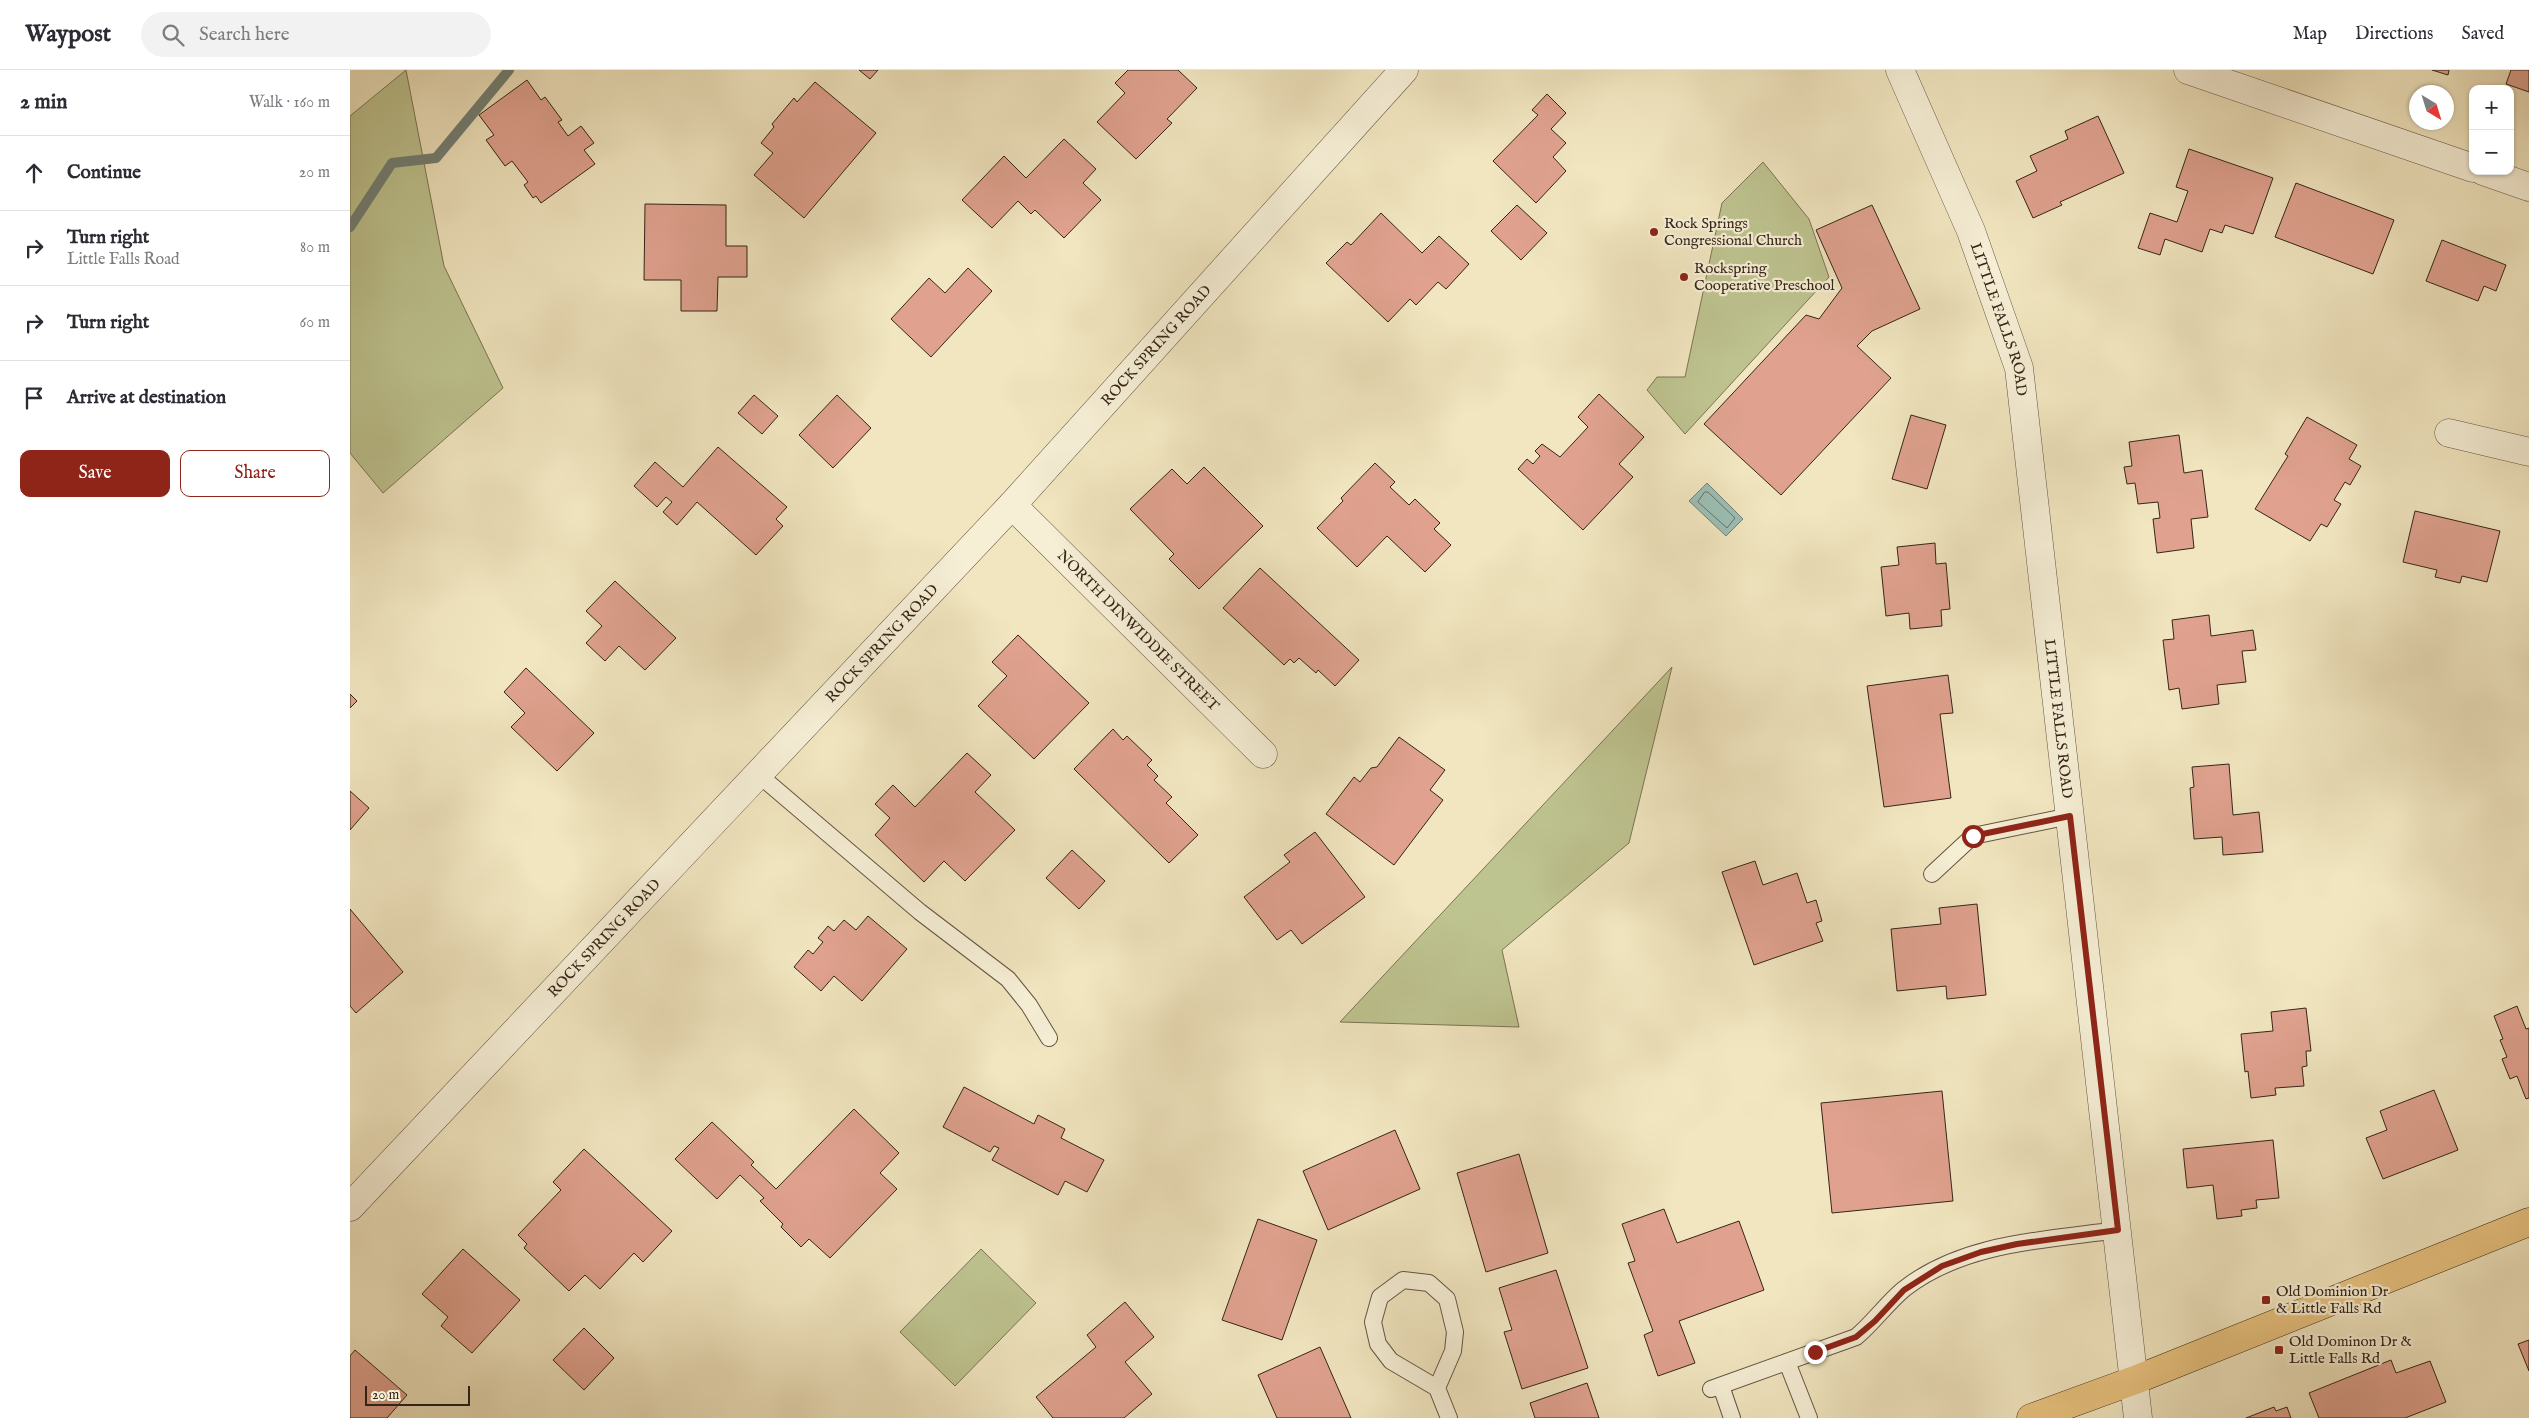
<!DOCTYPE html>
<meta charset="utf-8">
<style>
body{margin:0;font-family:"IM FELL English",serif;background:#f2f2f3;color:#2b2b33}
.controls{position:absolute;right:15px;top:15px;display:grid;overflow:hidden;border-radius:10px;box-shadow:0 1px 4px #0004}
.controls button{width:45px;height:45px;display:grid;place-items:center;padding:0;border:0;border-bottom:1px solid #e1e1e2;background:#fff;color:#2b2b33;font:25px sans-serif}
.compass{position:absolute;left:2059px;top:15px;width:45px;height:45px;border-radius:50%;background:#fff;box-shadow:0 1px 4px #0004;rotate:142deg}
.scale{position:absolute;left:15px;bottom:12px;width:105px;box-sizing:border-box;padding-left:5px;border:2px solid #352518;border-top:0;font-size:14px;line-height:18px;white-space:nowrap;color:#352518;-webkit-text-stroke:4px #f6efd6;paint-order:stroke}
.stop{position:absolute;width:15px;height:15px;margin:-11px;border:4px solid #8f2418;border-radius:50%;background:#fff}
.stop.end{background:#8f2418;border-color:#fff;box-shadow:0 1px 5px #0008}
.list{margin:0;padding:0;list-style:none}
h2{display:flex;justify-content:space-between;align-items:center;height:65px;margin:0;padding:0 20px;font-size:21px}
h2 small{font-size:16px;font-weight:400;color:#7c7c81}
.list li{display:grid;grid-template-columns:32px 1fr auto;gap:15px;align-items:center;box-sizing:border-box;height:75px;padding:0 20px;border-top:1px solid #e1e1e2}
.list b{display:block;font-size:19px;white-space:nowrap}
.list p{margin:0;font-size:16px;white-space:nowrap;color:#7c7c81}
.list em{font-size:16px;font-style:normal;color:#7c7c81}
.actions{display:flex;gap:10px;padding:15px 20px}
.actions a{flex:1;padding:11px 0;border:1px solid #8f2418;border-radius:10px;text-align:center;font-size:18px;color:#8f2418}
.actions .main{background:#8f2418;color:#fff}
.icon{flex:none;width:28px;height:28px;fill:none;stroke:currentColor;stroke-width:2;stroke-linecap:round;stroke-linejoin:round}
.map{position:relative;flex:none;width:2179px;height:1348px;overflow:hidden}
header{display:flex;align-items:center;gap:30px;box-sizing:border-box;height:70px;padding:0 25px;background:#fff;border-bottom:1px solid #e1e1e2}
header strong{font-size:24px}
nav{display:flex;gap:28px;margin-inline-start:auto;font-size:18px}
.search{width:350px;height:45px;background:#f2f2f3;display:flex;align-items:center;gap:12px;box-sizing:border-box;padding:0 18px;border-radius:28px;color:#7c7c81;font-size:19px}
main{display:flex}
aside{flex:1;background:#fff}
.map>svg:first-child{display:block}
.green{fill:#bec490;stroke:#7a7454}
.water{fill:#9bbfb6;stroke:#728177}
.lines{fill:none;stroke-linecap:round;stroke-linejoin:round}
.shore{stroke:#687267;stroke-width:1}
.stream{stroke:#728177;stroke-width:10}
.building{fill:#e0a28f;stroke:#352518}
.service-casing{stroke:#645542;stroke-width:18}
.minor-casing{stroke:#645542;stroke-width:29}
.tertiary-casing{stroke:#645542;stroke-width:29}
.primary-casing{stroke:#352518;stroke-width:29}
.service{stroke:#f6efd6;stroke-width:16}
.minor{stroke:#f6efd6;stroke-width:28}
.tertiary{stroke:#f6efd6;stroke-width:28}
.primary{stroke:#e8c380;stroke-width:28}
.route{stroke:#8f2418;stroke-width:6}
.poi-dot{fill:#8f2418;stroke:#f6efd6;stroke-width:2}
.labels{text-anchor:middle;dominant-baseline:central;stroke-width:4.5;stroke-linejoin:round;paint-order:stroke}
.poi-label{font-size:15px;fill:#352518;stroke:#f6efd6;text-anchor:start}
.street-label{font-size:15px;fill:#352518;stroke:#f6efd6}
</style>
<header>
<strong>Waypost</strong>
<div class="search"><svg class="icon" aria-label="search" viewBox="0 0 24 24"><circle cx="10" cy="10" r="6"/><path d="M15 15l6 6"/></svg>Search here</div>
<nav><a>Map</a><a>Directions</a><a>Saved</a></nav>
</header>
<main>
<aside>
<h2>2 min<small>Walk · 160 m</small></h2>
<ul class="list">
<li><svg class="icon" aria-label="ahead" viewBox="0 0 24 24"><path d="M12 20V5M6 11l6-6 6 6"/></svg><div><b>Continue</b></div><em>20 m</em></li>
<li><svg class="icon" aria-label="right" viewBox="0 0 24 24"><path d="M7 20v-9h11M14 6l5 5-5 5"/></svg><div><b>Turn right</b><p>Little Falls Road</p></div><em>80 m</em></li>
<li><svg class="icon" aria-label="right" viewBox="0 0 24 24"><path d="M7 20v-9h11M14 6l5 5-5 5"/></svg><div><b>Turn right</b></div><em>60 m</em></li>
<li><svg class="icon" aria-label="arrive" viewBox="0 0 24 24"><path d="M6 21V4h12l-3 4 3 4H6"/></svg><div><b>Arrive at destination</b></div></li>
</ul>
<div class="actions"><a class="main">Save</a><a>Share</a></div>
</aside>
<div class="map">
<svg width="2179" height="1348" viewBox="0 0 2179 1348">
<rect width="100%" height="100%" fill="#f1e6c0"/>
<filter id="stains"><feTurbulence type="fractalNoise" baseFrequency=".004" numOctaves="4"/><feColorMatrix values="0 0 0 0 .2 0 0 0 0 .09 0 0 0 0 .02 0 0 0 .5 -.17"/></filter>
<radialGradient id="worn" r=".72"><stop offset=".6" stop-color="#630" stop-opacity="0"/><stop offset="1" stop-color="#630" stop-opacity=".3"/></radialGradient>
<g class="green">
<path d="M56 0 94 196 153 318 33 423 0 383V46Z"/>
<path d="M1413 92 1459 149 1479 207 1335 364 1297 320 1307 307H1335L1372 133Z"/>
<path d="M1322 597 1279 773 1152 880 1169 957 990 952Z"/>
<path d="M631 1179 686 1233 605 1316 550 1262Z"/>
</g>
<path class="water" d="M1357 413 1393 449 1376 466 1339 431Z"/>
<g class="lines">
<path class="shore" d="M1355 422H1358L1385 448 1377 458 1348 432Z"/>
<path class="stream" d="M0 157 42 93 86 88 159 0"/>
</g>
<g class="building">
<path d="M509 0H528L520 9Z"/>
<path d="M778 0H828L847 18 817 49 822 53 786 89 747 52 775 23 765 13Z"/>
<path d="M2082 0H2099L2098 5Z"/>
<path d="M2161 0H2179V22L2156 14Z"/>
<path d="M177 10 191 30 195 27 212 50 208 52 218 66 231 56 244 73 234 80 245 94 191 133 186 126 183 128 174 115 178 112 162 91 155 96 136 70 144 65 129 45Z"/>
<path d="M465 12 526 63 454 148 404 105 423 83 411 73 424 57 422 54 444 28 447 32Z"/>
<path d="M1197 24 1216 43 1201 59 1216 73 1203 87 1216 101 1186 133 1143 91 1188 45 1182 40Z"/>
<path d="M1748 46 1774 103 1710 132 1712 135 1683 148 1666 111 1687 101 1680 86 1718 69 1715 61Z"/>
<path d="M714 69 746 99 733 113 751 130 714 168 685 140 681 144 668 131 642 158 612 130 654 86 676 108Z"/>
<path d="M1839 79 1923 108 1903 164 1875 155 1872 163 1860 159 1852 182 1815 169 1810 185 1788 178 1800 143 1827 152 1838 121 1826 117Z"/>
<path d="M1946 113 2044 150 2023 204 1925 167Z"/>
<path d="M295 134 376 135V176H397V207H368L367 241H331V210H294Z"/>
<path d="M1167 135 1197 163 1171 190 1141 161Z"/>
<path d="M1522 135 1570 239 1522 261 1507 276 1541 308 1431 425 1354 354 1456 245 1469 249 1492 218 1466 160Z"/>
<path d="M1031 143 1072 183 1089 166 1119 194 1096 219 1088 212 1066 235 1060 229 1038 252 976 193 997 172 1001 175Z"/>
<path d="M2092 170 2156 195 2146 221 2134 216 2128 231 2076 211Z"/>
<path d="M618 198 642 221 581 287 541 249 579 208 595 223Z"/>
<path d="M1249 324 1294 367 1269 394 1283 407 1233 460 1168 399 1177 389 1183 394 1190 386 1185 381 1192 374 1210 387 1238 357 1228 347Z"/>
<path d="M404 325 428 346 412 364 388 343Z"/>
<path d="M487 325 521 358 483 398 449 365Z"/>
<path d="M1561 345 1596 355 1577 419 1542 409Z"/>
<path d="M1957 347 2007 375 1999 389 2011 396 2000 415 1995 412 1984 430 1991 434 1977 457 1971 454 1960 471 1905 439 1938 386 1935 384Z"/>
<path d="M1829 365 1834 403 1852 400 1858 447 1841 449 1844 478 1807 483 1803 449 1810 448 1808 432 1788 434 1785 413 1777 414 1774 397 1782 396 1779 372Z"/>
<path d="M368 377 437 437 426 449 433 456 406 485 347 432 327 455 313 442 322 432 316 427 307 437 284 416 305 392 333 417Z"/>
<path d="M1025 393 1045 412 1040 417 1059 435 1065 429 1090 453 1084 459 1101 475 1075 502 1037 466 1007 497 967 458 993 431 991 428Z"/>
<path d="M854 397 913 456 849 519 819 489 824 484 780 439 822 399 837 414Z"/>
<path d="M2065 441 2150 461 2137 512 2112 506 2110 513 2085 507 2087 500 2053 492Z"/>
<path d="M1585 473 1586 494 1596 493 1600 539 1591 540 1592 556 1560 559 1559 543 1536 546 1531 497 1549 495 1547 477Z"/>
<path d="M910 498 1009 590 985 616 968 600 966 603 949 588 944 593 940 589 934 595 873 538Z"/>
<path d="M265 511 326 568 295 600 269 576 255 591 236 573 252 556 236 541Z"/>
<path d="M1859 545 1861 566 1903 560 1906 580 1892 581 1896 612 1867 615 1869 634 1832 639 1829 618 1819 620 1813 570 1824 569 1822 550Z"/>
<path d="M668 565 739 633 684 689 628 636 657 606 642 592Z"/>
<path d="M176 598 244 663 207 701 161 657 175 643 154 622Z"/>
<path d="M1598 605 1603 643 1590 644 1601 728 1534 737 1517 616Z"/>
<path d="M0 624 7 631 0 638Z"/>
<path d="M763 659 773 670 777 666 802 690 797 695 808 706 804 710 822 727 816 733 848 765 819 793 724 699Z"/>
<path d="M1049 667 1095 700 1080 720 1093 730 1044 795 976 744 1004 707 1010 712 1021 698 1027 697Z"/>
<path d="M617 683 641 705 625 722 665 760 615 811 594 791 574 812 525 765 540 748 525 734 543 715 565 737Z"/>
<path d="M1879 694 1883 745 1909 742 1913 782 1873 785 1872 767 1844 769 1840 718 1844 717 1842 697Z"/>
<path d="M0 721 19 738 0 760Z"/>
<path d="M965 762 1015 827 952 874 941 860 927 870 894 827 940 792 934 785Z"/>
<path d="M722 780 755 811 729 839 696 808Z"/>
<path d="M1405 791 1413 815 1447 803 1457 833 1466 830 1472 851 1466 853 1473 871 1404 895 1372 802Z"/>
<path d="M1627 834 1636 925 1597 929 1596 916 1547 921 1541 859 1591 854 1589 838Z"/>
<path d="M0 839 53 902 6 943 0 936Z"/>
<path d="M518 846 557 879 512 931 484 906 471 921 444 897 458 880 463 884 473 872 468 868 478 856 484 861 494 850 506 860Z"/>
<path d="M2167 936 2176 959 2179 958V1028L2176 1029 2167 1006 2160 1009 2152 989 2157 987 2150 970 2153 969 2144 946Z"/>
<path d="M1956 938 1961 981H1956L1957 996 1952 997 1954 1016 1925 1018 1926 1025 1901 1028 1898 1001 1895 1002 1891 964 1923 961 1921 942Z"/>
<path d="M614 1017 684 1054 688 1045 715 1059 711 1068 754 1090 737 1122 715 1111 708 1125 642 1090 649 1078 644 1076 640 1082 593 1057Z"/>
<path d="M2084 1020 2108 1080 2033 1109 2016 1068 2037 1060 2030 1041Z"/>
<path d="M1592 1021 1603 1131 1482 1143 1471 1033Z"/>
<path d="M504 1039 549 1083 530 1103 547 1119 480 1188 459 1169 451 1177 431 1157 433 1154 410 1131 414 1128 390 1105 367 1129 325 1089 362 1052 404 1092 401 1095 426 1119Z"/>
<path d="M1045 1060 1070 1119 978 1160 953 1101Z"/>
<path d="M1923 1070 1929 1128 1906 1130 1907 1138 1891 1140 1892 1146 1867 1149 1863 1115 1837 1118 1833 1079Z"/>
<path d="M234 1079 322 1161 293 1192 284 1183 250 1219 235 1205 219 1221 174 1178 177 1174 168 1165 211 1120 203 1112Z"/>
<path d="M1169 1084 1198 1183 1136 1202 1107 1103Z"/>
<path d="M1314 1139 1327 1173 1389 1151 1414 1220 1329 1251 1345 1293 1308 1306 1294 1265 1303 1261 1278 1193 1285 1191 1272 1154Z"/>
<path d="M908 1149 967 1170 932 1270 872 1250Z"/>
<path d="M113 1179 170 1230 122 1283 91 1256 98 1247 72 1224Z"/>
<path d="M1206 1200 1238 1298 1172 1319 1154 1262 1162 1260 1149 1218Z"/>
<path d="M775 1232 804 1267 775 1292 802 1324 774 1348H703L686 1327 746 1277 737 1265Z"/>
<path d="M234 1258 264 1288 234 1320 203 1290Z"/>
<path d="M2179 1270V1301L2168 1274Z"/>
<path d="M970 1277 1001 1348H927L908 1305Z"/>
<path d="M5 1280 57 1325 37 1348H0V1286Z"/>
<path d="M2041 1290 2046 1303 2080 1291 2096 1332 2055 1348H1969L1959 1323Z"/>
<path d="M1237 1313 1249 1348H1185L1180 1333Z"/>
<path d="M1924 1337 1926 1341 1937 1337 1941 1348H1896Z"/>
</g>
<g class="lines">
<defs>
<g id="service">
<path d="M408 704 570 842 658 909 679 935 699 968"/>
<path d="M1582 804 1623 766 1720 746"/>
<path d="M1437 1292 1459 1348"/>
<path d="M1371 1316 1382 1348"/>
<path d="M1087 1318 1103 1281 1105 1262 1097 1229 1079 1213 1053 1210 1030 1227 1023 1252 1028 1274 1041 1291 1087 1318 1099 1348"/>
<path d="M1361 1319 1506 1267C1523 1253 1537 1233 1554 1219 1614 1172 1696 1170 1768 1160"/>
</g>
<g id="minor">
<path d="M1838 0 2123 98"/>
<path d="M2133 101 2179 117"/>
<path d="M2099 363 2179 382"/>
<path id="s1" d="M662 435 913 684"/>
</g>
<g id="tertiary">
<path id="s2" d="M1550 0 1621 161 1669 298 1788 1348"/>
<path id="s3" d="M0 1137 662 435 1054 0"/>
</g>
<path id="primary" d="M1681 1348 1785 1310 2179 1152"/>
</defs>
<use href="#service" class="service-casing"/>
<use href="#minor" class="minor-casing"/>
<use href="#tertiary" class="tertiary-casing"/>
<use href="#primary" class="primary-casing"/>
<use href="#service" class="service"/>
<use href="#minor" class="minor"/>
<use href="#tertiary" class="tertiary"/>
<use href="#primary" class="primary"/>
</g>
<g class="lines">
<path class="route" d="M1465 1282 1506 1267 1525 1251 1554 1220 1592 1196 1631 1182 1667 1174 1768 1160 1720 746 1623 766"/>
</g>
<g class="poi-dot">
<circle cx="1304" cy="162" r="5"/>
<circle cx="1334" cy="207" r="5"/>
<rect x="1911" y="1225" width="10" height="10" rx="2.5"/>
<rect x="1924" y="1275" width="10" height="10" rx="2.5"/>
</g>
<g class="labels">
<g class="poi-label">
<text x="1314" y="153">Rock Springs<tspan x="1314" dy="17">Congressional Church</tspan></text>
<text x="1344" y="198">Rockspring<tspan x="1344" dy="17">Cooperative Preschool</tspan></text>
<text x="1926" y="1221">Old Dominion Dr<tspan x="1926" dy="17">&amp; Little Falls Rd</tspan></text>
<text x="1939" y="1271">Old Dominon Dr &amp;<tspan x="1939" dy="17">Little Falls Rd</tspan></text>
</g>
<g class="street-label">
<text stroke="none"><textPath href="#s2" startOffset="269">LITTLE FALLS ROAD</textPath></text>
<text stroke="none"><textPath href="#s3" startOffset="1180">ROCK SPRING ROAD</textPath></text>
<text stroke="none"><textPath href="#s1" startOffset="178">NORTH DINWIDDIE STREET</textPath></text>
<text stroke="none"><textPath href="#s3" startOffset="775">ROCK SPRING ROAD</textPath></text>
<text stroke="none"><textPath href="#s2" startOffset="674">LITTLE FALLS ROAD</textPath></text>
<text stroke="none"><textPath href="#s3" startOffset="370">ROCK SPRING ROAD</textPath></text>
</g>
</g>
<rect width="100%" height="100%" filter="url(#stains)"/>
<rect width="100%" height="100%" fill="url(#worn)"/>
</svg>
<div class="controls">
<button>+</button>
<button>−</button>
</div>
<svg class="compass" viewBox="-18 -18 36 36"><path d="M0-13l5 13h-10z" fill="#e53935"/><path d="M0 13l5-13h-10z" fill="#7c7c81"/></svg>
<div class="scale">20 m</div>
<div class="stop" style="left:1623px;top:766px"></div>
<div class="stop end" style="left:1465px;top:1282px"></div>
</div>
</main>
